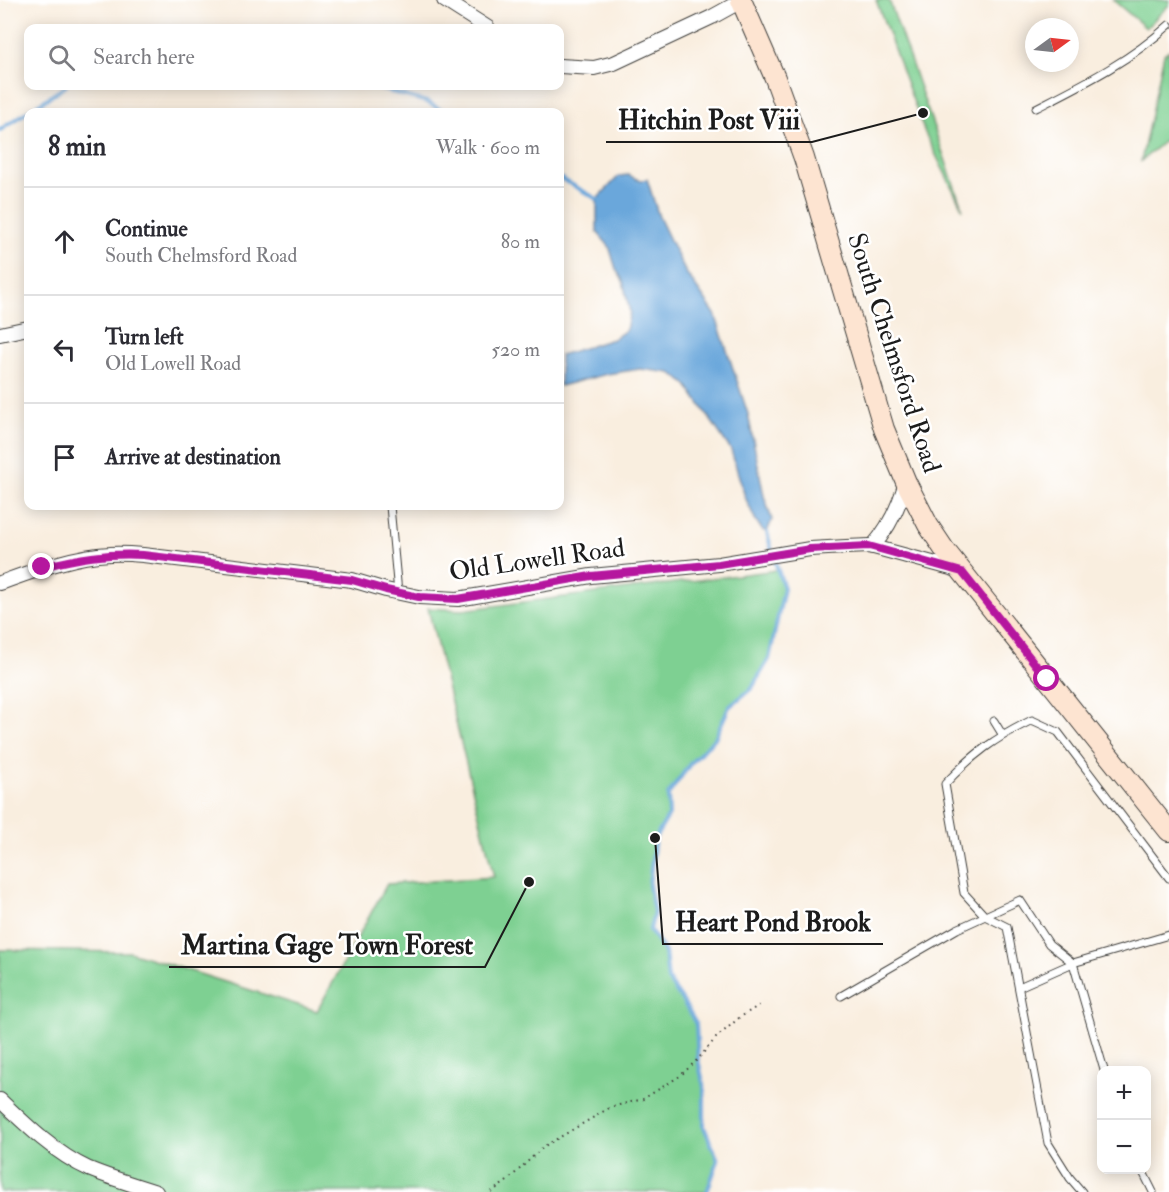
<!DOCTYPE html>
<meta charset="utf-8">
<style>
body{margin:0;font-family:"IM FELL Double Pica",serif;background:#f7f7f7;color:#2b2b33}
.controls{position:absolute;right:18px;bottom:18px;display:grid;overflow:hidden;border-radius:12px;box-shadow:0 3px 15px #0003}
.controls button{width:54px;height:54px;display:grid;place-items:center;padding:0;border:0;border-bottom:2px solid #e1e1e2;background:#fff;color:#2b2b33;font:30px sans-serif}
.compass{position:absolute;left:1025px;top:18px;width:54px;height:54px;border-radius:50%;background:#fff;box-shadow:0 3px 15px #0003;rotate:75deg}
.stop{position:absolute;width:18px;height:18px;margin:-14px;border:4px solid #b5179e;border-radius:50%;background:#fff}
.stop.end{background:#b5179e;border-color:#fff;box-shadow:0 2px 6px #0008}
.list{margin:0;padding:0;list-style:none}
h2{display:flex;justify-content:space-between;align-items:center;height:78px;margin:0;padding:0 24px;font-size:26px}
h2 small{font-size:20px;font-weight:400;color:#7c7c81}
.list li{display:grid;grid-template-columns:39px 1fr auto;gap:18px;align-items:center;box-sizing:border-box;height:108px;padding:0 24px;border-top:2px solid #e1e1e2}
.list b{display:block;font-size:22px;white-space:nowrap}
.list p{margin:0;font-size:20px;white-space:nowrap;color:#7c7c81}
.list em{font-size:20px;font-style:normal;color:#7c7c81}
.icon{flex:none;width:33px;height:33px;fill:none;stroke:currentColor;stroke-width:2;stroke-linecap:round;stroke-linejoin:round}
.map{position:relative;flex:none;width:1169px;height:1192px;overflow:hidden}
.search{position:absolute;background:#fff;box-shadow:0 3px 15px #0003;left:24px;top:24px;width:540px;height:66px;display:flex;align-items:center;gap:15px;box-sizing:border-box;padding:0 21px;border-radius:12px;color:#7c7c81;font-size:22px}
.panel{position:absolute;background:#fff;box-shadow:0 3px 15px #0003;left:24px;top:108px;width:540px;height:402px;border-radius:12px}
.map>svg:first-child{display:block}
.green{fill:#7ed092;stroke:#4d7657;stroke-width:1.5}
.water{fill:#6aa7db;stroke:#43627c;stroke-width:1.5}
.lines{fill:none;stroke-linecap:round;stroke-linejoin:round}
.stream{stroke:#6aa7db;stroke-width:4}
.lane-casing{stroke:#3d3c39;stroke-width:9}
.street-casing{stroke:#3d3c39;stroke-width:16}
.secondary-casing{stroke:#3d3c39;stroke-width:22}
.path{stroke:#3d3c39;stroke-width:2;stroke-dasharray:1.5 4.5;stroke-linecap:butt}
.lane{stroke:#fff;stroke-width:7}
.street{stroke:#fff;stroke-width:14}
.secondary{stroke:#fde4d1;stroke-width:20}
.route{stroke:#b5179e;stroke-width:8}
.labels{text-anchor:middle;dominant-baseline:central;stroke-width:5;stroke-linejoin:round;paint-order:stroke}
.street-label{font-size:26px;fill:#1c1c1c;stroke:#fff}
.leader{fill:none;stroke:#1c1c1c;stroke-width:2}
.callout-dot{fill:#1c1c1c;stroke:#fff;stroke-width:2}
.callout-label{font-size:27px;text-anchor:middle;font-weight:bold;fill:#1c1c1c;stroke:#fff;stroke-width:5;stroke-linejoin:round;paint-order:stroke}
</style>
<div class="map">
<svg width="1169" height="1192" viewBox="0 0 1169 1192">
<rect width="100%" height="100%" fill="#fff"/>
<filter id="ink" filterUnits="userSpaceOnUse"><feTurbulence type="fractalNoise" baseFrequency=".0167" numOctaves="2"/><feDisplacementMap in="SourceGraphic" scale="12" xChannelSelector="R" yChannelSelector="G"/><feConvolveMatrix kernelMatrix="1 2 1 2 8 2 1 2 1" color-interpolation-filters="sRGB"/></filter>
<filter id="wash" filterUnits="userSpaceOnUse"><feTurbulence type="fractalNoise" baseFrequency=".008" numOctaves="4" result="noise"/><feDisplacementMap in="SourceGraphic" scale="24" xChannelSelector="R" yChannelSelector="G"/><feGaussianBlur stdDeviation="1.35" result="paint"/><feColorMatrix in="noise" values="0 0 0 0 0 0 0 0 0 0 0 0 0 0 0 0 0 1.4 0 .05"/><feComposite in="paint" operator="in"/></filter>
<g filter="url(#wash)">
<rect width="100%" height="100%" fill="#f9eedf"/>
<g class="green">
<path d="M876 0H889L963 210 925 133Z"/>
<path d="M1113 0H1169V5L1146 28Z"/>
<path d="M1169 50V137L1141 161 1164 54Z"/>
<path d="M777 570 784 588 769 659 752 688 729 707 715 738 690 764 668 795 669 815 655 838 649 885 654 912 650 930 665 952 668 980 684 1003 696 1024 698 1059 704 1087V1127L718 1160 707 1192H0V950L130 952 317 1011 387 884 494 877 428 608 462 610Z"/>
</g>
<path class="water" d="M628 175 641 181 647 179 659 217 685 271 715 314 748 414 764 496 772 520 767 532 762 530 755 519 745 497 731 450 687 385 671 373 640 369 607 374 560 386V355L613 339 626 330 630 312 623 281 616 269 609 246 597 232V199L619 176Z"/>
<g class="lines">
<g class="stream">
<path d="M370 86 427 102 445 112"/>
<path d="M0 130 66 86"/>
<path d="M560 178 597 199"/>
<path d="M767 532 772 552"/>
<path d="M707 1192 718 1160 704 1127V1087L698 1059 696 1024 684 1003 668 980 665 952 650 930 654 912 649 885 655 838 669 815 668 795 690 764 715 738 729 707 752 688 769 659 784 588 774 559"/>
</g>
</g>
</g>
<g filter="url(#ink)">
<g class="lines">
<defs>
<g id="lane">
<path d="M1036 108C1083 84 1130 61 1169 25"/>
<path d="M390 506 398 593"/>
<path d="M994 721 1002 734"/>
<path d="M841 996 957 929 1020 900 1049 944 1073 963 1019 987"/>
<path d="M1104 1070 1073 963 1169 935"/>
<path d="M1142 1170 1153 1192"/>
<path d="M1082 1192 1070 1178 1048 1143 1007 927 985 916 964 893 945 784C973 754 995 738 1032 720L1058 732 1169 878"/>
</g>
<g id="street">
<path d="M444 0 488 28"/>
<path d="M560 66 594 68 614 63 712 17 741 1"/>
<path d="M0 334 28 328"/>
<path d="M872 547C889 528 899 507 906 482"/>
<path d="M0 583C36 570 72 556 110 554 121 553 132 554 143 555L352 580 386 590 419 597 458 599 591 576 719 564 810 549 846 547 870 546 962 571"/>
<path d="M0 1100C26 1125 56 1154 89 1169 111 1178 134 1185 156 1192"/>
</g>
<path id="secondary" d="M741 0 775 78 804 158 884 429 906 482 928 525 944 549 1169 831"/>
</defs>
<use href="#lane" class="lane-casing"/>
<use href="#street" class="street-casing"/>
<use href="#secondary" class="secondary-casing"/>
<path class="path" d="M491 1192 506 1182 543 1147 611 1107 643 1099 680 1076 698 1059 716 1038 739 1018 761 1004"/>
<use href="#lane" class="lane"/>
<use href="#street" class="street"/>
<use href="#secondary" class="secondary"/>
</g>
</g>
<g class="lines" filter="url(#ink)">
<path class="route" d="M42 567C79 558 105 553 143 555L352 580 386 590 419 597 458 599 591 576 719 564 810 549 869 546 962 572 1047 679"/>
</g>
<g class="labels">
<g class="street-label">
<text transform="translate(894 353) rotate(72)">South Chelmsford Road</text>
<text transform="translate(537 560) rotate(-8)">Old Lowell Road</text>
</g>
</g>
<path class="leader" d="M923 113L812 142H606M655 838L663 944H883M529 882L485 967H169"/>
<g class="callout-dot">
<circle cx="923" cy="113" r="6"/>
<circle cx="655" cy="838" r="6"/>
<circle cx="529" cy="882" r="6"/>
</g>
<g class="callout-label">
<text x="709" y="129">Hitchin Post Viii</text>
<text x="773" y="931">Heart Pond Brook</text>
<text x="327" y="954">Martina Gage Town Forest</text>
</g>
</svg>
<div class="controls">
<button>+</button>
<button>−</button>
</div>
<svg class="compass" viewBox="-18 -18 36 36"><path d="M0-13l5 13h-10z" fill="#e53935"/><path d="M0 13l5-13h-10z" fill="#7c7c81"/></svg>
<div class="stop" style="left:1047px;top:679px"></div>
<div class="stop end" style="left:42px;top:567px"></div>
<div class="search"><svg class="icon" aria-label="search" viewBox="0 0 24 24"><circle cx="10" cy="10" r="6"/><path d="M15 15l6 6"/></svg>Search here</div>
<section class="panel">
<h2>8 min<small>Walk · 600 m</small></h2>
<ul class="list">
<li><svg class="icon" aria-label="ahead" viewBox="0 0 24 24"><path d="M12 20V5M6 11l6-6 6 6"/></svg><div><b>Continue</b><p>South Chelmsford Road</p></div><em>80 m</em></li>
<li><svg class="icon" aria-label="left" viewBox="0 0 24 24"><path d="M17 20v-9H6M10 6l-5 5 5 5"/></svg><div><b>Turn left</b><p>Old Lowell Road</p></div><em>520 m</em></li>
<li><svg class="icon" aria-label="arrive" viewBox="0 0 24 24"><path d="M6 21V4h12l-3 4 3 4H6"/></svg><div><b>Arrive at destination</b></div></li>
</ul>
</section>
</div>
